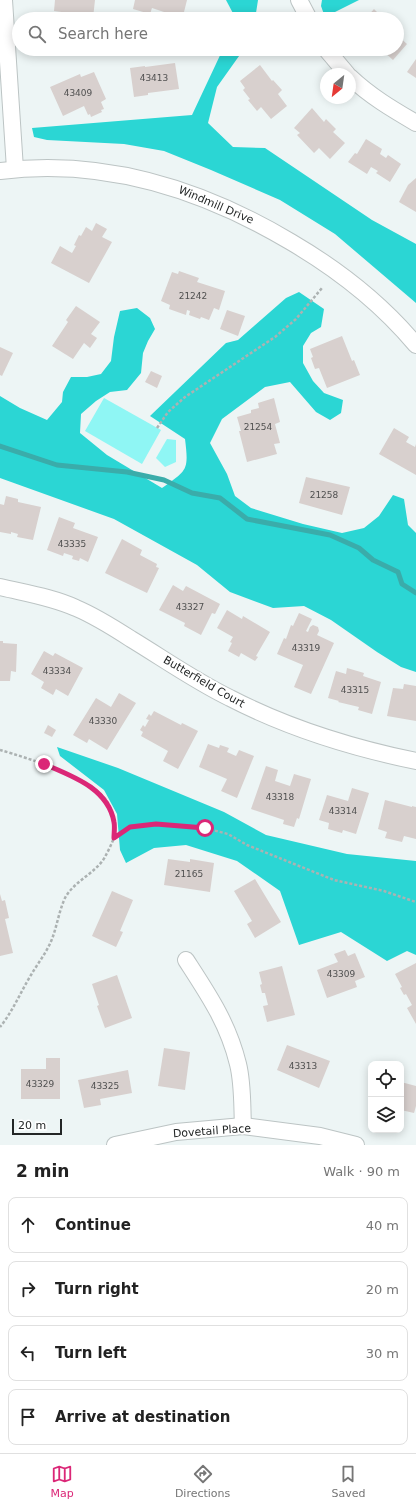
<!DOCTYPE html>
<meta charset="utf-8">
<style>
body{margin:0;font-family:"DejaVu Sans",sans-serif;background:#f2f2f2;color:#222}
.controls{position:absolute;right:12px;bottom:12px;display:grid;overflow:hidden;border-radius:8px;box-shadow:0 2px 10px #0003}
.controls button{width:36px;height:36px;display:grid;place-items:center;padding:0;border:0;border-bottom:1px solid #e0e0e0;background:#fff;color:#222;font:20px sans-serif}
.compass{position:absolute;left:320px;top:68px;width:36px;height:36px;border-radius:50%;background:#fff;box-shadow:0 2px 10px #0003;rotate:209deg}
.scale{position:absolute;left:12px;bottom:10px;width:50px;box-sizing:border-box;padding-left:4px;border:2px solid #232626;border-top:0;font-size:11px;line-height:14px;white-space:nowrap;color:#232626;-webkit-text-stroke:3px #fff;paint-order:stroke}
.stop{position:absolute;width:12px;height:12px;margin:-9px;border:3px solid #db2777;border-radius:50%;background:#fff}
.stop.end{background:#db2777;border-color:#fff;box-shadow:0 1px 4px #0008}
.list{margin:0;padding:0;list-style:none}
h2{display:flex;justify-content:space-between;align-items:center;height:52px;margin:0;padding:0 16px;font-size:17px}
h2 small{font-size:13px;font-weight:400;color:#767676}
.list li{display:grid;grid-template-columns:26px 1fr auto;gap:12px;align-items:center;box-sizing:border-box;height:56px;margin:0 8px 8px;padding:0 8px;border:1px solid #e0e0e0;border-radius:8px}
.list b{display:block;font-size:15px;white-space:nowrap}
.list em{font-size:13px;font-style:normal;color:#767676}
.icon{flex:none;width:22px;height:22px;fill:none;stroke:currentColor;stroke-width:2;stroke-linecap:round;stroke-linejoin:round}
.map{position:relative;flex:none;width:416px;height:1145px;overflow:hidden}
.search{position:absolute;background:#fff;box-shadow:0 2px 10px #0003;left:12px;right:12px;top:12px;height:44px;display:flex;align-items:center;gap:10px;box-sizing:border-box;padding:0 14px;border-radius:22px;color:#767676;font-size:15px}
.sheet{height:308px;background:#fff}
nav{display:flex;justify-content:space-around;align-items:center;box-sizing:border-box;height:56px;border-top:1px solid #e0e0e0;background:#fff;font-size:11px;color:#767676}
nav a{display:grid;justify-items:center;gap:2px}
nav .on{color:#db2777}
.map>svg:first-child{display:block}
.green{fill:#8ff6f4}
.forest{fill:#2bd6d4}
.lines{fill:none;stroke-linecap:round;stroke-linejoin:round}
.stream{stroke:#3aacaa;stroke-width:5}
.building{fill:#d8d0ce}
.minor-casing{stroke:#bcc4c4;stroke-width:18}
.path{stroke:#acb2b2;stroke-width:2.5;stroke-dasharray:3 2;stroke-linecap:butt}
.minor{stroke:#fff;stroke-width:16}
.route{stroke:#db2777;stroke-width:5}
.labels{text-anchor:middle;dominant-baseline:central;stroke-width:3.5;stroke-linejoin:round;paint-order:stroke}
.number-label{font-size:9px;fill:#505050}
.street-label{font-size:11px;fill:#232626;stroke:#fff}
</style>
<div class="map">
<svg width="416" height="1145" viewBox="0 0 416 1145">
<rect width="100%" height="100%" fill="#edf5f5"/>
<g class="green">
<path d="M104 398 161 430 142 464 85 431Z"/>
<path d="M167 439 176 440V462L165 467 156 458Z"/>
</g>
<g class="forest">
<path d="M226 0H258L256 13 250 19H236Z"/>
<path d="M322 0H359L325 17 321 6Z"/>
<path d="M223 49H244L217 87 208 123 233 147 265 148 372 220 416 244V303L335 234 280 200 211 170 164 151 124 144 47 140 34 137 32 128 192 115Z"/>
<path d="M299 292 324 309 321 327 311 333 303 346V363L313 381 324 393 343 400 341 413 330 420 316 412 290 382 265 387 222 419 210 443 227 474 235 496 251 508 303 524 342 533 364 528 379 516 393 495 404 499 408 525 416 533V672L401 667 377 652 331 620 304 606 273 608 230 592 197 565 114 519 0 478V396L20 408 47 420 62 402 63 392 71 377H87L101 374 111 361 114 337 120 311 137 308 150 318 155 329 148 341 143 353 141 373 127 390 110 392 96 401 81 414 80 433 107 455 162 488C187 470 189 471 185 439L150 416 226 343 238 340 286 298Z"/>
<path d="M57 747 118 768 224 812 266 835 347 854 416 861V955L407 951 387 961 341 932 299 945 280 891 237 861 186 845 154 848 126 863 120 850 117 814 104 790 60 756Z"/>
</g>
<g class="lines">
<path class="stream" d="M0 446 57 465 127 472 164 480 192 493 220 498 247 519 330 535 359 548 373 560 398 572 402 584 416 593"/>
</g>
<g class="building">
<path d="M55 0H95L93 18 69 16V13L54 11Z"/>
<path d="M135 0H187L183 16 173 14V15L152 8 150 14 133 9Z"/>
<path d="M374 9 381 16 384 13 391 19H365Z"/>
<path d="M397 25 401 28 397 33Z"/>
<path d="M397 35 407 44 393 60 381 49 378 53 373 49H397Z"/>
<path d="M416 59V78L407 72Z"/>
<path d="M175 63 179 89 148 93V95L134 97 130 68 145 66V67Z"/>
<path d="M260 65 272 81 273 80 282 90 278 94 287 106 271 119 261 107 257 111 248 100 250 99 243 90 245 88 240 81Z"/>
<path d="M94 72 106 99 101 102 104 109 101 110 102 112 91 117 90 114 88 115 84 106 63 116 50 87 80 74 81 77Z"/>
<path d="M312 108 324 122 326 119 336 129 333 132 345 143 330 159 319 148 314 153 297 135 300 133 294 128Z"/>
<path d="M366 139 382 149 380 154 386 158 388 155 401 164 390 182 376 173 378 171 371 167 367 174 348 162 355 153 357 154Z"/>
<path d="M416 178V212L399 202 408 185Z"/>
<path d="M96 223 107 229 102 237 112 242 89 283 51 263 60 246 72 253 76 246 74 245 79 235 81 236 86 227 92 231Z"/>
<path d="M179 271 199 278 197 282 225 291 219 310 214 308 209 320 201 317 200 319 189 315 190 311 187 310 186 315 169 309 170 305 161 301 172 272 178 274Z"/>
<path d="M76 306 100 322 91 334 97 338 90 348 84 343 73 359 52 346 68 322 66 320Z"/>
<path d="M227 310 245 316 238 336 220 329Z"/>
<path d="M342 336 352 361 354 360 360 375 327 388 319 368 315 369 311 358 313 357 310 349Z"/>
<path d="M0 347 13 353 2 376 0 375Z"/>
<path d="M151 371 162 376 157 388 145 382Z"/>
<path d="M274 398 280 422 275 424 280 443 274 444 277 454 247 462 239 431H241L237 417 251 413V410L259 408 258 403Z"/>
<path d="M394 428 409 437 406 442 415 447 416 444V475L379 454Z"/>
<path d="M306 477 350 487 342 515 299 503Z"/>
<path d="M6 496 18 499V502L41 507 33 540 17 537 18 534 11 532V534L0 532V504L4 505Z"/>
<path d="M59 517 75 523 73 528 98 537 88 562 80 558 79 561 72 559 73 556 64 553 63 556 47 550Z"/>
<path d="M122 539 142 550 140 555 157 564 156 567 159 568 147 593 105 573Z"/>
<path d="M173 585 183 591 186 586 220 604 215 614 212 613 201 635 184 626 185 623 159 610Z"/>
<path d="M227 610 242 619 243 616 270 632 256 656 258 657 255 661 241 653 239 657 228 651 232 643 230 642 233 637 217 628Z"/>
<path d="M299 613 312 619 306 631 308 632 310 627 313 625 318 627 319 631 317 635 334 643 311 694 294 687 303 665 277 654 284 638 286 639 291 625 293 626Z"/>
<path d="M0 641H3V643L17 644 16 672 11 671 10 681H0Z"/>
<path d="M44 651 53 656 55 653 83 668 68 696 56 689 53 695 41 688 44 682 31 674Z"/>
<path d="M347 668 364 673 363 676 381 682 372 714 358 710 359 707 338 702 339 701 328 698 336 671 346 674Z"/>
<path d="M404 684 416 686V721L387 716 393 688 403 689Z"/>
<path d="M119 693 136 703 107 750 89 739 87 743 73 735 96 698 111 707Z"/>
<path d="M154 711 181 725 182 723 198 731 178 769 163 761 168 751 141 736 143 732 140 730 143 725 145 727 149 720 146 719 149 714 151 716Z"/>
<path d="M48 725 56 730 52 737 44 733Z"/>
<path d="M208 744 219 748 220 745 229 748 227 752 236 756 239 750 254 756 237 798 221 791 227 779 199 767Z"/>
<path d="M266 766 278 770 275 781 290 786 294 774 311 779 299 819 297 818 294 827 283 824 284 820 251 809Z"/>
<path d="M352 788 369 793 356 834 343 830 342 833 328 829 329 823 319 820 327 795 348 801Z"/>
<path d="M385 800 412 807V806L416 807V839L404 836 402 842 385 838 387 832 378 829Z"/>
<path d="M168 859 190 862V859L214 863 210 892 164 885Z"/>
<path d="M255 879 281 922 255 938 247 924 252 921 234 891Z"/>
<path d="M112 891 133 900 120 931 123 932 116 947 92 936Z"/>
<path d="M0 894 2 901 5 900 9 918 5 919 13 953 0 956Z"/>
<path d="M345 950 348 956 355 953 365 977 355 981 357 987 327 998 317 970 338 962 334 954Z"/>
<path d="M416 963V1024L407 1008 412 1005 406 994 404 995 400 988 402 987 395 974Z"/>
<path d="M282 966 295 1015 267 1022 263 1006 268 1005 265 993H262L260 985 262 984 259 972Z"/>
<path d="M117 975 132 1018 105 1028 97 1006 99 1005 92 984Z"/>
<path d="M287 1045 330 1061 319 1088 277 1070Z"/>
<path d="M164 1048 190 1052 185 1090 158 1086Z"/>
<path d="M46 1058H60V1099H21V1069H46Z"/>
<path d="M128 1070 132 1093 100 1099 101 1105 84 1108 78 1080Z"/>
<path d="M401 1082 416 1086V1106L414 1113 401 1110Z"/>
</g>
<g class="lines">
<defs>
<g id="minor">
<path d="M4 0 15 169"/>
<path d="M299 0 309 19"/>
<path d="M326 49 347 74"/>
<path d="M350 77C370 96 392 109 416 123"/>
<path d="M0 171C104 158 202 189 291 242 337 269 381 303 416 345"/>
<path d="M0 587C25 593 52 597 76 608 95 616 114 628 131 639 164 659 195 681 230 698 288 728 353 748 416 761"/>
<path d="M186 960C208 994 228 1023 238 1064 243 1084 242 1106 243 1126"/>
<path d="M115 1145 176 1132 243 1126 320 1136 356 1145"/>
</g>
</defs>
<use href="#minor" class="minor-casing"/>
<g class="path">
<path d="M157 428 168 412 185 397 275 337 296 319 322 288"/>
<path d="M0 750C28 758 89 777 106 800 113 810 116 826 114 837 112 844 108 851 105 857 96 873 74 881 65 898 59 911 57 926 52 939 47 952 38 963 31 975 20 993 13 1011 0 1027"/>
<path d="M114 838 130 827 155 824 205 828 228 834 247 845 334 880 384 891 416 902"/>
</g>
<use href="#minor" class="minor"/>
</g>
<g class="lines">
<path class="route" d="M44 764C72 776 108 788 114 822 115 827 114 833 114 838L130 827 156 824 205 828"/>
</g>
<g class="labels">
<g class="number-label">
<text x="154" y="78">43413</text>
<text x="78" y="93">43409</text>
<text x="193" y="296">21242</text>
<text x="258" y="427">21254</text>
<text x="324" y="495">21258</text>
<text x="72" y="544">43335</text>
<text x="190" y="607">43327</text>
<text x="306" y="648">43319</text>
<text x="57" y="671">43334</text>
<text x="355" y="690">43315</text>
<text x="103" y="721">43330</text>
<text x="280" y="797">43318</text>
<text x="343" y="811">43314</text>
<text x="189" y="874">21165</text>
<text x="341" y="974">43309</text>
<text x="303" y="1066">43313</text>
<text x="40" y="1084">43329</text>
<text x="105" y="1086">43325</text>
</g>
<g class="street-label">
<text transform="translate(216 205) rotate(23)">Windmill Drive</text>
<text transform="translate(204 682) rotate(30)">Butterfield Court</text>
<text transform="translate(212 1131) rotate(-4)">Dovetail Place</text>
</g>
</g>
</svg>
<div class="controls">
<button><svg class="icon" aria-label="locate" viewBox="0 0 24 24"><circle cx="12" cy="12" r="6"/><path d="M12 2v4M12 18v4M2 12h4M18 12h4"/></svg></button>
<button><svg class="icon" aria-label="layers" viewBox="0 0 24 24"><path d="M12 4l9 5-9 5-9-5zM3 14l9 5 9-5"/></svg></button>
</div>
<svg class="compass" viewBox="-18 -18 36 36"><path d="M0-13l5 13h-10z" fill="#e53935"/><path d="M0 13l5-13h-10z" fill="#767676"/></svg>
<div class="scale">20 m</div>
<div class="stop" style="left:205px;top:828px"></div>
<div class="stop end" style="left:44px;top:764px"></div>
<div class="search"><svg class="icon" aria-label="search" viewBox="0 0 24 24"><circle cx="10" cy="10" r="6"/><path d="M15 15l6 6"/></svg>Search here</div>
</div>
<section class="sheet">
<h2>2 min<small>Walk · 90 m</small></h2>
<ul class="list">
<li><svg class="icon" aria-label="ahead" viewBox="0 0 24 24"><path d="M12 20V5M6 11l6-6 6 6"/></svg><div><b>Continue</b></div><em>40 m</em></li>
<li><svg class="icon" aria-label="right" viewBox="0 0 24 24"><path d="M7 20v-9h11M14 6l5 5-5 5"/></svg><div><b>Turn right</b></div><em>20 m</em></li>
<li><svg class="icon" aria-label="left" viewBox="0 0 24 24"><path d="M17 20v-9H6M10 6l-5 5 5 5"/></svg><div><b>Turn left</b></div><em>30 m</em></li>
<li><svg class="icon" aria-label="arrive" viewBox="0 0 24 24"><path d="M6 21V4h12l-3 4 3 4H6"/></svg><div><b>Arrive at destination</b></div></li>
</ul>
</section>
<nav>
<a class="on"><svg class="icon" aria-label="map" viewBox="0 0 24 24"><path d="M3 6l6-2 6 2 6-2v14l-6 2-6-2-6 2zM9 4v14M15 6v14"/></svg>Map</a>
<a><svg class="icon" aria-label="directions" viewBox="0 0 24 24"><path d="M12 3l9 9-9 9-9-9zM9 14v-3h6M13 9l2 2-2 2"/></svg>Directions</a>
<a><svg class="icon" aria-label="saved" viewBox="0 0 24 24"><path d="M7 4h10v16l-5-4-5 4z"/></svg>Saved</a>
</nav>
